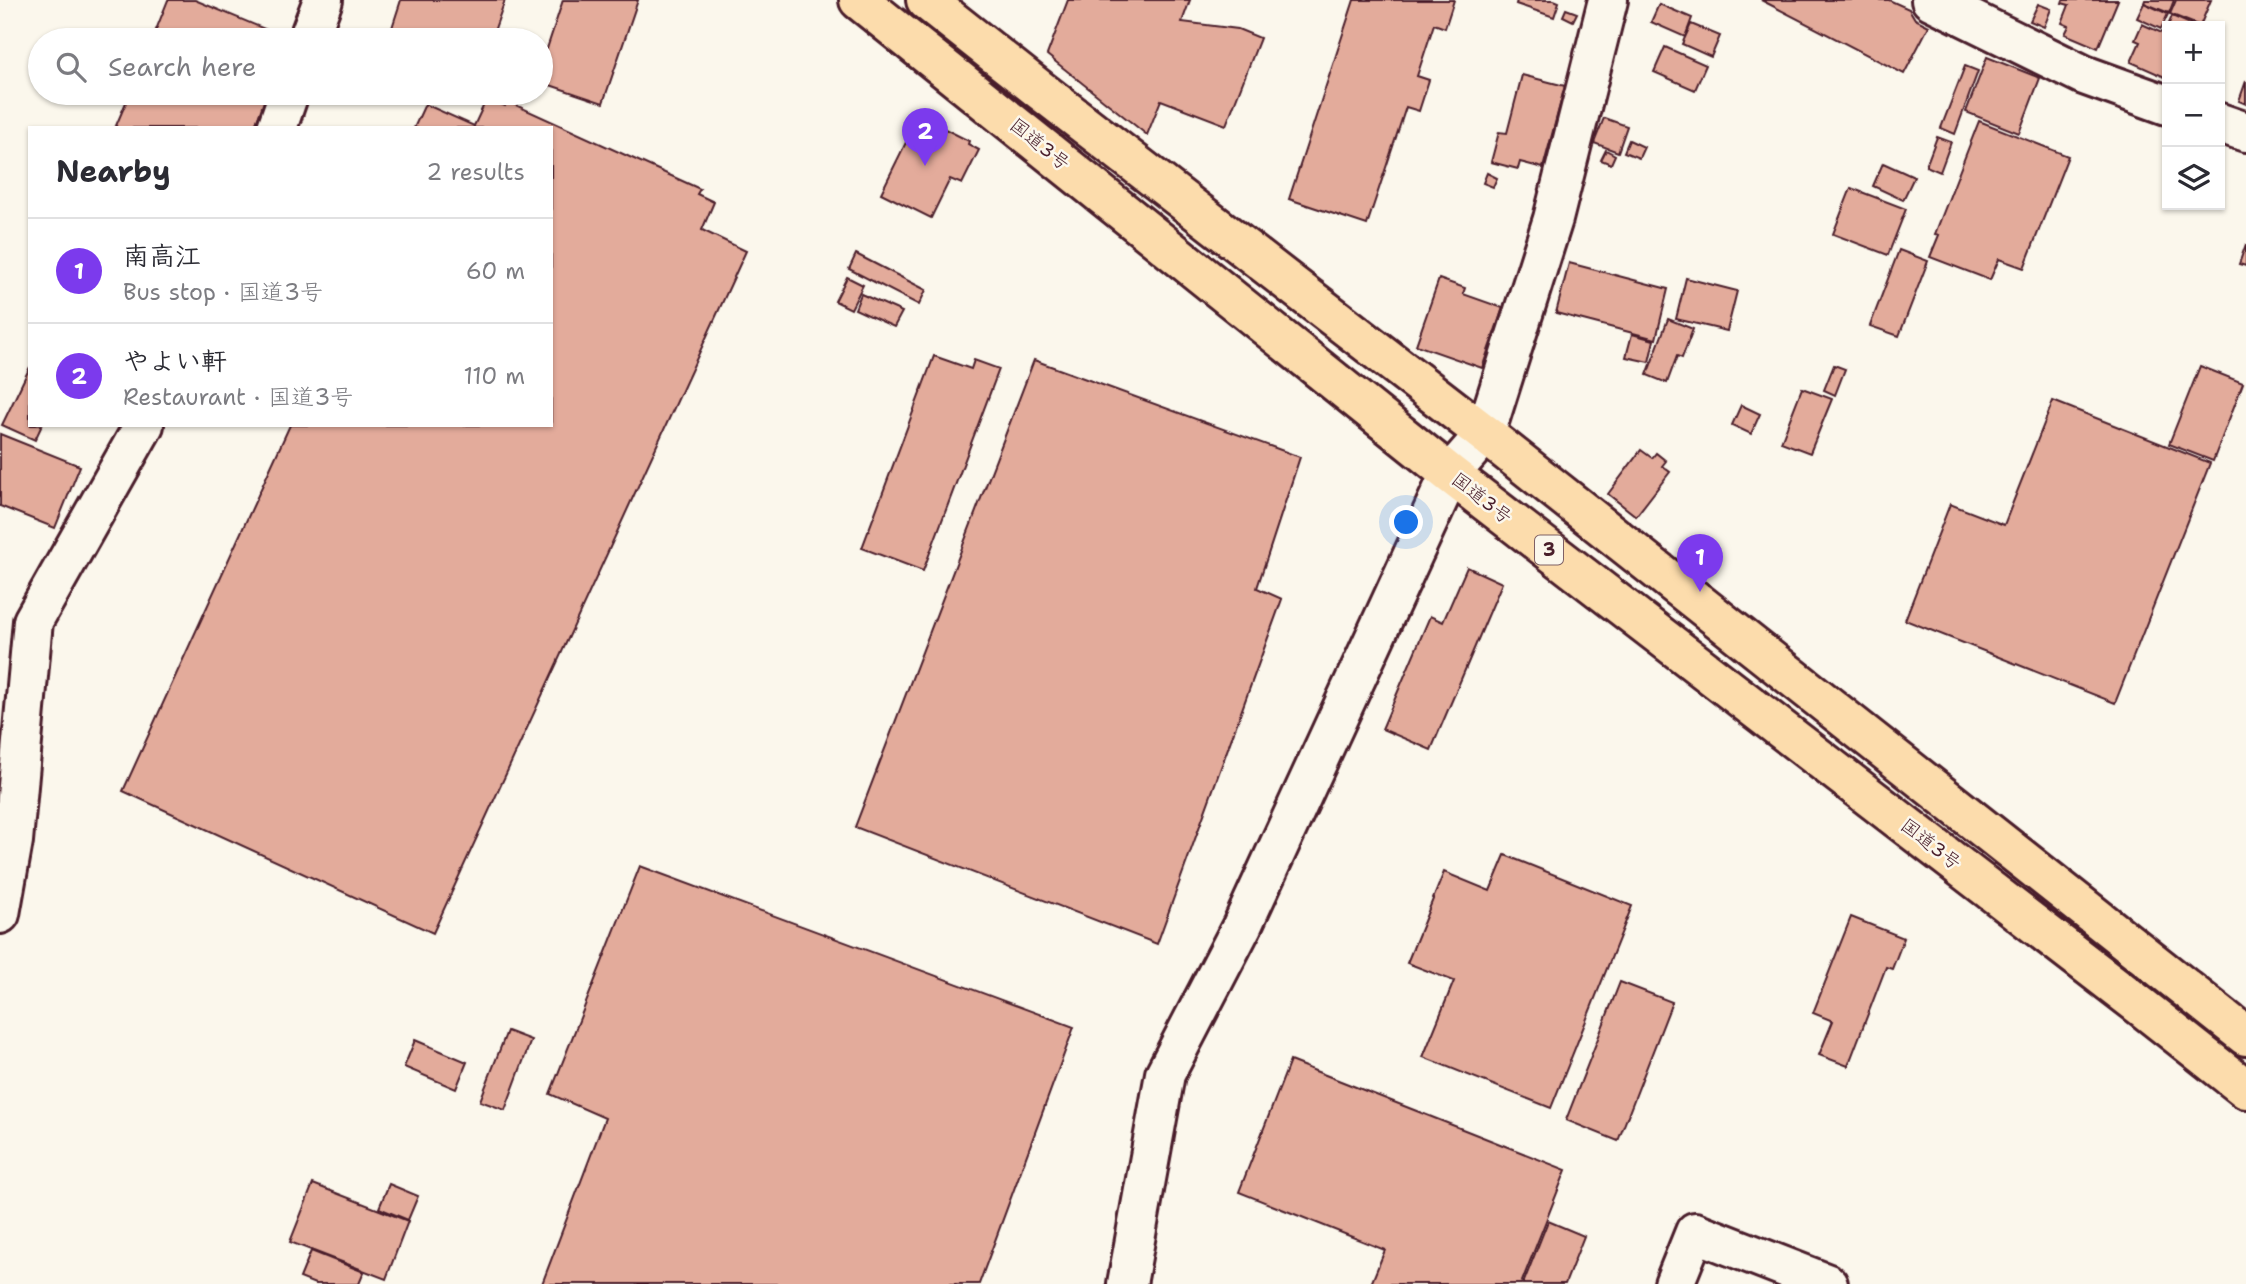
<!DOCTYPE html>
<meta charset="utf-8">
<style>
body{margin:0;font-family:"Shantell Sans","Klee One",sans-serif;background:#f7f7f7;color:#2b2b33}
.controls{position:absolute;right:21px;top:21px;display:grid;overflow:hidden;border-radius:0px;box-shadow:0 2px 5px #0004}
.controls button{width:63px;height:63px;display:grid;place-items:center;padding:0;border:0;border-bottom:2px solid #e1e1e2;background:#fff;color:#2b2b33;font:35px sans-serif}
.you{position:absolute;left:1407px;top:523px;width:24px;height:24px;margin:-18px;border:5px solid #fff;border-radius:50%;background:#1a73e8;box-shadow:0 0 0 10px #1a73e833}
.badge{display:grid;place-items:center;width:46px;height:46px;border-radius:50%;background:#7c3aed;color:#fff;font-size:23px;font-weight:700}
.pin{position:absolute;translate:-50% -58px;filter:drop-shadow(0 2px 4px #0008)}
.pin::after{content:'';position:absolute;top:37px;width:24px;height:21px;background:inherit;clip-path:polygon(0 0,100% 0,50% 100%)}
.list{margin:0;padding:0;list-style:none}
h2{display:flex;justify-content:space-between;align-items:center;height:91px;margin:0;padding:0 28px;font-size:30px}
h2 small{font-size:23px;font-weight:400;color:#7c7c81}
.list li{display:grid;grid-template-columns:46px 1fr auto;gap:21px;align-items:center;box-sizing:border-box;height:105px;padding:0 28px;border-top:2px solid #e1e1e2}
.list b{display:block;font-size:26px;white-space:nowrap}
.list p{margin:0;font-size:23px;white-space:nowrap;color:#7c7c81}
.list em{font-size:23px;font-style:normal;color:#7c7c81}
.icon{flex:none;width:38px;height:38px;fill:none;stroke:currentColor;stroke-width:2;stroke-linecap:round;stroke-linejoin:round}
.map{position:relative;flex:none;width:2246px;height:1284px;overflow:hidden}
.search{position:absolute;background:#fff;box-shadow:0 2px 5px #0004;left:28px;top:28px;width:525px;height:77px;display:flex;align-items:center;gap:18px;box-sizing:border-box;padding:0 24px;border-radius:38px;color:#7c7c81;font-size:26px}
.panel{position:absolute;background:#fff;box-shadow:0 2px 5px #0004;left:28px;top:126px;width:525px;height:301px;border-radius:0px}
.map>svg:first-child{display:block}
.building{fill:#e3ab9b;stroke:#4a1f2b;stroke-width:2}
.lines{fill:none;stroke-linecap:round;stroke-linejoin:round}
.minor-casing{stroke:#4a1f2b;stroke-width:44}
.highway-casing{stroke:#4a1f2b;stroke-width:44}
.minor{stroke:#fbf7ec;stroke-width:38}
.highway{stroke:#fcdcac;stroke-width:38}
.labels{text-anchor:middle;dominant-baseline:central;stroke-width:5;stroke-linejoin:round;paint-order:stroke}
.shield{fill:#fbf7ec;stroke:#7f6065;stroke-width:2}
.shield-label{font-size:18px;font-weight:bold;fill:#4a1f2b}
.street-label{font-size:19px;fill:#4a1f2b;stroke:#fbf7ec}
</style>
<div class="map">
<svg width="2246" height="1284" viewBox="0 0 2246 1284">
<rect width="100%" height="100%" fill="#fbf7ec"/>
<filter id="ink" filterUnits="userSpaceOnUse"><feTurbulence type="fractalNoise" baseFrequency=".0143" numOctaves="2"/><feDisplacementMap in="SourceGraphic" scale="14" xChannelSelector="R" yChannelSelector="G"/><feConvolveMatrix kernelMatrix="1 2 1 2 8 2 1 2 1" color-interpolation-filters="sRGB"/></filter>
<g filter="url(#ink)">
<g class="building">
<path d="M168 0H195L291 40H152Z"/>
<path d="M401 0H505L491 40H408L390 34Z"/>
<path d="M563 0H638L603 103 541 82V67Z"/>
<path d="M1068 0H1190L1182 22 1238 29 1260 38 1226 125 1161 100 1147 135 1047 55Z"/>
<path d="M1354 0H1454L1445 28 1434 24 1417 76 1429 80 1419 111 1406 107 1367 225 1289 199Z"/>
<path d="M1517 0H1554L1559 2 1554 17 1516 4Z"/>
<path d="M1761 0H1889L1909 9 1915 19 1929 26 1904 74Z"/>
<path d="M2063 0H2118L2098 48 2065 34 2069 26 2062 23 2069 5 2062 3Z"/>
<path d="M2145 0H2174L2169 13 2144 3Z"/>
<path d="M2176 0H2211L2200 26 2170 14Z"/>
<path d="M2144 3 2168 14 2161 29 2137 18Z"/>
<path d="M1659 4 1692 18 1685 37 1651 22Z"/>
<path d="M2038 4 2051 9 2044 27 2030 21Z"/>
<path d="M1566 9 1577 13 1573 21 1563 16Z"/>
<path d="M2172 16 2195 26H2168Z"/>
<path d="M1691 24 1720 36 1711 57 1682 44Z"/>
<path d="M2142 24 2164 34 2167 27V78L2131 62 2140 42 2135 40Z"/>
<path d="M1665 47 1706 65 1695 90 1654 72Z"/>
<path d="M1987 57 2040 78 2019 133 1966 112Z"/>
<path d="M1965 66 1978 71 1955 134 1941 128Z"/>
<path d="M1522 75 1565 86 1543 168 1520 162 1518 169 1491 162 1499 132 1507 133Z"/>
<path d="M2246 81V104L2239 101Z"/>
<path d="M130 93H268L254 128H115Z"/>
<path d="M487 98 505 106 507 101 700 189 697 194 714 202 702 230 746 251 433 933 123 791 290 425H551V128H414L425 104 474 126Z"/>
<path d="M919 116 969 141 968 144 979 150 962 184 950 179 931 218 881 193Z"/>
<path d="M1604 118 1627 126 1618 152 1594 143Z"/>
<path d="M1979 121 2068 156 2024 268 1999 259 1990 280 1930 257 1939 235 1935 234Z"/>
<path d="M1937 137 1951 142 1940 172 1926 166Z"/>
<path d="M1629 140 1644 147 1639 158 1624 152Z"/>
<path d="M1606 150 1615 155 1611 164 1601 160Z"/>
<path d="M1883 163 1914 177 1903 200 1873 186Z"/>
<path d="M1487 173 1497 178 1493 187 1483 183Z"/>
<path d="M1851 188 1906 209 1888 255 1833 234Z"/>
<path d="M2246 244V266L2239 264Z"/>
<path d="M1899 250 1928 261 1899 336 1870 326Z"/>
<path d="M856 254 926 290 919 305 849 269Z"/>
<path d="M1569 263 1668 289 1656 339 1556 313Z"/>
<path d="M847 277 863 285 851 309 835 301Z"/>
<path d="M1686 278 1737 291 1727 331 1676 319Z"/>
<path d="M1439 279 1465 288 1463 294 1503 308 1482 368 1416 345Z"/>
<path d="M861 294 902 312 894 327 855 309Z"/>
<path d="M1668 319 1693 329 1682 358 1677 356 1667 383 1647 375Z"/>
<path d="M1632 334 1654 340 1649 362 1626 357Z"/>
<path d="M934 356 971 369 974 360 999 369 923 571 862 548Z"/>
<path d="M1034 360 1300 457 1257 588 1282 599 1157 944 855 827Z"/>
<path d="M1834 365 1845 369 1835 395 1824 390Z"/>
<path d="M2200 366 2243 383 2213 461 2169 444Z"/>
<path d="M30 367V425H42L35 440 2 425Z"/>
<path d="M1802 388 1832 399 1810 453 1781 442Z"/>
<path d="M2053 401 2210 463 2115 703 1905 620 1950 504 2004 525Z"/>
<path d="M1741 405 1760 414 1751 434 1732 425Z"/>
<path d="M0 434 80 466 55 528 0 506Z"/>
<path d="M1641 450 1652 458 1656 453 1666 461 1662 466 1670 472 1636 516 1608 494Z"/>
<path d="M1467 567 1502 583 1431 750 1382 729 1430 616 1443 622Z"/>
<path d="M1505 855 1632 906 1551 1108 1423 1057 1454 981 1407 963 1444 872 1490 891Z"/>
<path d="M640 866 1074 1027 979 1284H542L605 1118 550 1094Z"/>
<path d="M1851 917 1904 938 1892 969 1886 967 1848 1066 1819 1055 1833 1021 1813 1013Z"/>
<path d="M1620 982 1672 1002 1618 1141 1566 1120Z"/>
<path d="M507 1031 531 1040 505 1110 480 1101Z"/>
<path d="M415 1040 467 1062 456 1089 404 1067Z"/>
<path d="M1290 1061 1566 1170 1521 1284H1371L1385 1250 1239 1192Z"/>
<path d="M313 1184 408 1221 386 1279 290 1242Z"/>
<path d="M389 1184 418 1196 408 1220 379 1208Z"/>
<path d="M1548 1221 1584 1236 1565 1284H1523Z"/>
<path d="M311 1251 364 1272 359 1284H315L300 1278Z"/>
</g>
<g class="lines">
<defs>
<g id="minor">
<path d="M1931 0 2084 75 2167 105"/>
<path d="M308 40 323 0"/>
<path d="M2220 123 2246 132"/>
<path d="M277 128 289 93"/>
<path d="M0 914 13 841 33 621 144 425"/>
<path d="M1127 1284 1165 1074 1242 926 1450 474 1485 434 1553 219 1608 0"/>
<path d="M1674 1284 1695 1232 1828 1284"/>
</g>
<g id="highway">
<path d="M859 0 1450 474 2142 1007 2246 1089"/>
<path d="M926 0 1040 90 1485 434 2246 1036"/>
</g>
</defs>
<use href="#minor" class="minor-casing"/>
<use href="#highway" class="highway-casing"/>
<use href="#minor" class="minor"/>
<use href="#highway" class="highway"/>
</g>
</g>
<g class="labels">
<rect class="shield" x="1535" y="535.5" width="28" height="29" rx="5"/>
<g class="shield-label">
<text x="1549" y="550">3</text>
</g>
<g class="street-label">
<text transform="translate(1040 144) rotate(39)">国道3号</text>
<text transform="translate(1482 498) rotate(38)">国道3号</text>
<text transform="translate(1931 844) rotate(38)">国道3号</text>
</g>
</g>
</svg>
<div class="controls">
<button>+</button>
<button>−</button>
<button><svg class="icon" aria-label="layers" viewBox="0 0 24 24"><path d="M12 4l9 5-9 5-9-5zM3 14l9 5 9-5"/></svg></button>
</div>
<div class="you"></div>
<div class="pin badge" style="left:1700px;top:592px">1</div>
<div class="pin badge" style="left:925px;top:166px">2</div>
<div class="search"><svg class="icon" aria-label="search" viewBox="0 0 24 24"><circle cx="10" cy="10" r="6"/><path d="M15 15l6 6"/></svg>Search here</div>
<section class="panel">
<h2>Nearby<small>2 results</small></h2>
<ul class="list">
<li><span class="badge">1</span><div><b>南高江</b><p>Bus stop · 国道3号</p></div><em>60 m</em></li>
<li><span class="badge">2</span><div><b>やよい軒</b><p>Restaurant · 国道3号</p></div><em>110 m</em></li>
</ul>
</section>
</div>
